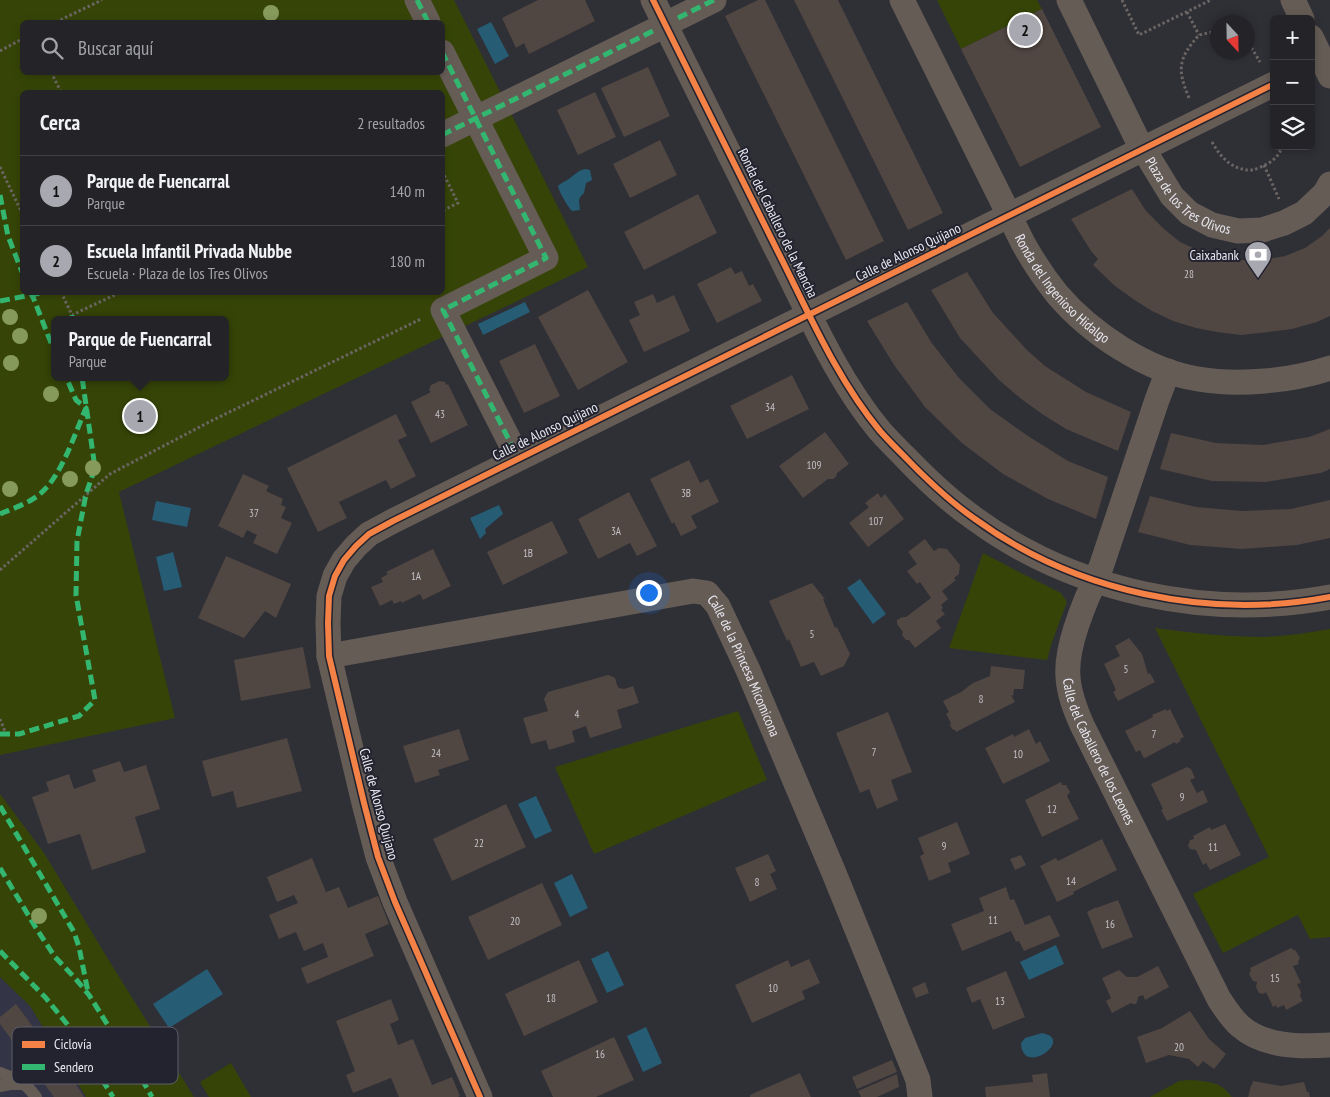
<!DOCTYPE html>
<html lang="es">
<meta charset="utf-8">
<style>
body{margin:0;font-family:"PT Sans Narrow",sans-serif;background:#2b2b30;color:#f1f3f6}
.controls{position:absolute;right:15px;top:15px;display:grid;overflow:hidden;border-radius:8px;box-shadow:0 2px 8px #0003}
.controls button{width:45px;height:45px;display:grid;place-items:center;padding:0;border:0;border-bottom:1px solid #404045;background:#232328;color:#f1f3f6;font:25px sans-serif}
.compass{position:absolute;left:1210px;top:15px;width:45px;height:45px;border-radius:50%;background:#232328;box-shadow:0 2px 8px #0003;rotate:158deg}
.you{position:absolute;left:648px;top:592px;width:18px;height:18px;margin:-12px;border:4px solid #fff;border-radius:50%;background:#1a73e8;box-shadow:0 0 0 8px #1a73e833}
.badge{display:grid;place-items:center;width:32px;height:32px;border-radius:50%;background:#a8a8b0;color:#111;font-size:16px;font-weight:700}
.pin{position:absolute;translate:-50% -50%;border:2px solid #fff;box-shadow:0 1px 5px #0006}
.popup{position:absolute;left:51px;top:316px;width:178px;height:65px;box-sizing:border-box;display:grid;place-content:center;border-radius:8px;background:#232328;filter:drop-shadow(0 1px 4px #0005);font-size:16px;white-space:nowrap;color:#a3a4a8}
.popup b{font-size:19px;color:#f1f3f6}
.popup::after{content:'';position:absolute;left:50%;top:100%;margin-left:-10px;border:10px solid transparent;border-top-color:#232328}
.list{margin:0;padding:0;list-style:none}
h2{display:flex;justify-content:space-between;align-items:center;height:65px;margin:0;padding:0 20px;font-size:21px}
h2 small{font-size:16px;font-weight:400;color:#a3a4a8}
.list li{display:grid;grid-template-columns:32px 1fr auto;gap:15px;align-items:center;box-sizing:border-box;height:70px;padding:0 20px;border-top:1px solid #404045}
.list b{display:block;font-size:19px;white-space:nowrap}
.list p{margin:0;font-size:16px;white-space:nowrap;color:#a3a4a8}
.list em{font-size:16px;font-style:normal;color:#a3a4a8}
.icon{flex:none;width:28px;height:28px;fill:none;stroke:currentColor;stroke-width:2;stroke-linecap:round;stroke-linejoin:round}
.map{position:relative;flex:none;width:1330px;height:1097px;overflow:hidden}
.search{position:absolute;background:#232328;box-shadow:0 2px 8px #0003;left:20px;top:20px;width:425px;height:55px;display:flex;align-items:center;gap:12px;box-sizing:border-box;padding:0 18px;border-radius:8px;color:#a3a4a8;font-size:19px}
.panel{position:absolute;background:#232328;box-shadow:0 2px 8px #0003;left:20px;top:90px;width:425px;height:205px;border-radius:8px}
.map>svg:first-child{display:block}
.built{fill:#333446}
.green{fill:#364507;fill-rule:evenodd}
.water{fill:#265c74}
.building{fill:#504642}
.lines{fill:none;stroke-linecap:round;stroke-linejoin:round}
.path{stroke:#6b6563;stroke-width:3;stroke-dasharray:2.5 2.5;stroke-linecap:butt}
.lane{stroke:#655c56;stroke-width:12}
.street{stroke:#655c56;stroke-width:25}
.quiet{stroke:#33b770;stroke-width:5;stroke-dasharray:10 5;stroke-linecap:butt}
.cycleway-casing{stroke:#22232f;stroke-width:9}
.cycleway{stroke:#f48246;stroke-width:6}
.tree{fill:#869a5c}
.labels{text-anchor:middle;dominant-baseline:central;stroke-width:4;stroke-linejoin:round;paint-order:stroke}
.number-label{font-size:11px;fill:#c3c0c6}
.street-label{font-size:14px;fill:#e9e9f2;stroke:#22232f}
.poi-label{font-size:14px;fill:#e9e9f2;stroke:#22232f;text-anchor:end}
.key{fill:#22232f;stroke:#5e5e6a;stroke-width:1}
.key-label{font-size:14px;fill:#e9e9f2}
</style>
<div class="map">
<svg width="1330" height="1097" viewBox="0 0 1330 1097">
<rect width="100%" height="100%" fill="#2f2f36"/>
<path class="built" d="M0 977 30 1006 86 1097H0Z"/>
<g class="green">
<path d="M0 0H454L588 267 119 492 175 718 0 755ZM22 22H442V72H22ZM22 92H442V292H22ZM55 320H225V377H55Z"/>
<path d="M937 0H1037L1042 9 961 49Z"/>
<path d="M983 553 1021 573 1061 593 1067 602 1052 642 1047 660 949 648Z"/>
<path d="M1155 628C1192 633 1228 637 1264 637 1286 636 1308 633 1330 629V937L1310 939 1298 915 1223 953 1193 894 1269 857Z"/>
<path d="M738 711 767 780 594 854 555 767Z"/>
<path d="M0 794 44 853 108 959 194 1097H86L30 1006 0 977Z"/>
<path d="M231 1063 251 1097H209L200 1082Z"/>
<path d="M1187 1080C1205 1081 1221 1081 1232 1097H1150L1179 1081Z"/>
</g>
<g class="water">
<path d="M491 22 509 56 495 64 477 29Z"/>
<path d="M586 169 590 170 592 180 586 183 584 193 580 197 579 201 580 210 572 211C568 207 559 192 558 186 562 182 565 182 570 178 576 174 578 170 586 169Z"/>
<path d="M525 302 530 312 483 335 478 324Z"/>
<path d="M156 501 191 508 187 527 152 520Z"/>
<path d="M499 505 503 514 485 529 486 533 480 539 470 518Z"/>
<path d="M173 552 182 587 164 591 156 557Z"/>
<path d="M860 579 886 614 873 624 847 588Z"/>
<path d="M536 796 552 831 535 839 518 804Z"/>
<path d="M572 874 588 908 570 917 554 883Z"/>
<path d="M1056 945 1064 964 1029 980 1020 962Z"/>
<path d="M608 951 624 985 607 993 591 959Z"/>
<path d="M207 969 223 994 169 1028 153 1004Z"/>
<path d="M646 1027 662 1063 643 1072 627 1036Z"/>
<path d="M1042 1033C1076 1039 1022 1078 1021 1043L1025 1038Z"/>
</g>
<g class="building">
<path d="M538 0H585L595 21 529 54 524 43 516 48 502 18Z"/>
<path d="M758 0H765L884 241 846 260 725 16Z"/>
<path d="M794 0H838L943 213 908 230Z"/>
<path d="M1042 9 1101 127 1020 167 961 49Z"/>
<path d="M648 67 670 116 624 137 601 88Z"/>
<path d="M595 92 616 137 578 155 557 110Z"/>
<path d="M660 140 677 175 630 198 613 164Z"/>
<path d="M1132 189 1146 211 1164 229 1180 242 1200 251 1220 257 1241 260H1263L1285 256 1305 248 1322 236 1330 228V316L1317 322 1292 329 1269 332 1241 335 1217 332 1196 328 1173 321 1152 311 1136 301 1115 286 1093 265 1098 259 1091 251 1071 219Z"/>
<path d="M698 194 717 233 644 270 624 232Z"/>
<path d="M731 267 735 274 742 271 749 286 753 284 762 301 717 323 697 284Z"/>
<path d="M967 272 993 313 1027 350 1045 366 1086 392 1131 412 1118 451 1066 429 1042 414 1020 398 999 380 960 338 931 290Z"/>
<path d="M588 290 628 362 578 390 538 317Z"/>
<path d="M653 294 657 303 674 295 690 331 644 352 629 320 640 315 634 302Z"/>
<path d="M907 302 931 342 959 378 990 409 1028 436 1068 461 1108 477 1096 519 1048 499 1003 474 962 443 925 407 894 365 867 321Z"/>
<path d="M535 344 560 396 524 413 499 361Z"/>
<path d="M792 375 809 409 747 439 730 406Z"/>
<path d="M440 381 445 382 446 385 448 384 468 425 431 443 411 402 431 392 429 390 431 385Z"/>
<path d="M396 414 407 436 398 440 416 476 391 489 386 480 339 502 347 518 318 532 287 468Z"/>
<path d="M1330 429V469L1321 473 1266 482 1212 481 1160 469 1171 433 1216 443 1263 445 1309 437Z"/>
<path d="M825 432 849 464 837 473 836 477 833 479H828L803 498 779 466Z"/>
<path d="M689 460 700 483 708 479 719 502 691 516 697 528 681 536 674 522 672 524 650 479Z"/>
<path d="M243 474 269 486 266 491 283 499 281 505 286 507 281 518 292 523 277 554 253 543 257 535 247 530 243 538 218 526Z"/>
<path d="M629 492 657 546 637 556 630 543 598 559 578 519Z"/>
<path d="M878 493 881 498 885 494 904 519 868 547 849 523 869 507 865 503Z"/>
<path d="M1150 496 1196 507 1242 511 1291 509 1330 500V538L1297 545 1242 549 1190 545 1138 532Z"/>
<path d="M552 521 568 553 503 585 487 552Z"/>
<path d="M925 539 934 551 939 548 947 549 960 565 959 574 954 578 956 580 942 591 948 599 941 605 943 608 941 610 945 614 936 621 941 628 915 648 909 640H906L902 635 903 632 897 624V620L902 617H906L931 598 920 582 917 584 907 571 917 564 908 552Z"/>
<path d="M433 549 451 586 423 600 420 594 402 603 401 601 394 604 392 600 380 606 371 587 383 582 381 578 388 574 386 572Z"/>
<path d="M226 556 291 584 276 618 265 611 244 638 198 618Z"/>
<path d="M812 583 825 599H823L835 628 837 627 850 654 844 666 821 676 814 662 801 667 789 639 787 641 769 601Z"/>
<path d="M1129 638 1142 654 1148 674 1150 673 1155 682 1118 701 1113 692 1116 690 1104 664 1120 656 1115 646Z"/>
<path d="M303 647 311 688 241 701 234 660Z"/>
<path d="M991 666 1025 670 1023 689H1014L1013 696 1011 695 1015 702 956 732 955 730 952 729 950 725 951 723 946 714 949 712 943 701 961 692 973 683 990 676Z"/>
<path d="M608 675 615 678 617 685 619 688 624 689 633 686 639 703 617 710 622 728 590 738 586 726 572 731 575 742 549 750 546 740 531 744 523 718 548 711 544 699 548 692Z"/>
<path d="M1166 709 1167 711 1170 709 1184 737 1180 739 1181 741 1176 744 1175 742 1145 758 1143 757 1140 750 1136 752 1125 731 1153 717 1152 715Z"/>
<path d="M888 712 912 772 891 780 898 800 877 809 869 789 860 793 836 733Z"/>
<path d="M459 729 469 760 438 770 440 775 415 783 403 746Z"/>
<path d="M1029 729 1036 744 1040 741 1050 761 1003 784 985 748 1013 734 1014 737Z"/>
<path d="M287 738 302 791 237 808 233 791 212 797 202 761Z"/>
<path d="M120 761 124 772 146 765 160 809 135 817 146 852 92 870 80 834 48 844 32 797 49 791 46 782 69 774 74 789 96 781 92 770Z"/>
<path d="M1187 767 1191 769 1195 778 1190 780 1197 793 1203 790 1208 802 1167 821 1161 810 1163 809 1151 784Z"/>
<path d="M1061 782 1062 785H1066L1070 792 1067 796 1079 819 1042 837 1025 800Z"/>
<path d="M506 804 526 847 452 881 433 839Z"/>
<path d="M957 822 970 854 948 863 951 872 929 881 920 856 924 854 918 838Z"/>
<path d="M1225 824 1241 855 1210 870 1206 863 1203 865 1196 850 1190 849 1188 846 1190 840 1194 839 1193 836 1210 827 1211 830Z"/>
<path d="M1102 839 1117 870 1073 892 1074 894 1057 902 1040 866 1056 858 1058 861Z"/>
<path d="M768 854 776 871 770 874 777 889 750 902 735 868Z"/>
<path d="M1021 855 1026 865 1015 870 1010 859Z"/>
<path d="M312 858 326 892 339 887 348 908 378 896 389 924 365 934 374 956 307 984 301 968 328 957 323 943 304 951 296 932 279 939 269 915 298 903 294 895 277 902 267 877Z"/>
<path d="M542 883 562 925 488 960 468 917Z"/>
<path d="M1006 887 1010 900 1014 899 1025 925 1050 915 1060 936 1024 951 1019 941 1016 942 1011 931 962 951 951 924 984 911 979 898Z"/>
<path d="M1118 900 1133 937 1102 949 1087 912 1096 907V908Z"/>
<path d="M1291 948 1292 949 1296 951 1300 958 1298 962 1299 964 1293 966 1301 983 1297 984 1301 992 1300 996 1303 1001 1286 1010 1284 1005 1277 1008 1276 1005 1273 1007 1266 992 1263 994 1259 993 1256 987 1257 982 1253 981 1249 974 1251 970 1250 968Z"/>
<path d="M809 959 820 983 802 991 805 999 752 1023 735 985 788 960 791 967Z"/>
<path d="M579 960 598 1002 524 1036 505 994Z"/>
<path d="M1158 966 1169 987 1145 1000 1143 995 1138 997V999L1136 1004H1133L1131 1003 1112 1013 1106 1001 1111 998 1102 978 1119 970 1127 977H1137Z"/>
<path d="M1006 971 1025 1017 993 1030 980 999 972 1003 966 988Z"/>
<path d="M925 982 929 993 916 998 912 988Z"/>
<path d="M391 999 399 1020 390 1024 398 1045 413 1039 432 1085 452 1077 460 1096 458 1097H399L391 1078 353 1093 346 1075 355 1071 336 1021Z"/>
<path d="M16 1004 79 1089 84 1097H54L0 1024V1017Z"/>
<path d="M1190 1011 1209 1039 1226 1054 1214 1069 1203 1061 1198 1067 1189 1059 1169 1055 1146 1063 1137 1037 1162 1028Z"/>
<path d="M614 1037 634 1080 596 1097H553L541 1071Z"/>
<path d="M892 1060 897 1072 857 1089 852 1077Z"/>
<path d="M800 1073 811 1097H750V1095Z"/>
<path d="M1047 1073 1050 1097H986L985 1087 1033 1082 1032 1075Z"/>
<path d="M897 1074 899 1087 877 1097H861L858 1091Z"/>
<path d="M1253 1081 1281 1086 1304 1082 1307 1092H1309L1310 1097H1248L1251 1085H1252Z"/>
</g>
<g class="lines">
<g class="path">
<path d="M1122 0 1139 35 1211 0"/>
<path d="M1187 12 1199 35"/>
<path d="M56 22 102 0"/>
<path d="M1248 44 1253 50 1260 62"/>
<path d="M0 51 22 39"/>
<path d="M51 72 61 92"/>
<path d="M1189 98C1177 69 1178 59 1199 35L1218 31"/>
<path d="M1212 142C1221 158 1233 171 1253 170 1257 169 1263 166 1267 164 1274 160 1280 155 1282 146"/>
<path d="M1264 165 1279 199"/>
<path d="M0 167 22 213"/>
<path d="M442 171 458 203 442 211"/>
<path d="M61 292 72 315 121 292"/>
<path d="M0 570 110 474 213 420 421 319"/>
<path d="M0 719 6 734"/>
</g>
<g class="lane">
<path d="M0 1073C19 1080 24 1081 36 1097"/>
<path d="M0 1086 10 1084H23"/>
</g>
<g class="street">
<path d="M417 0 428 22"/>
<path d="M653 0C694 83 736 167 777 250 808 311 836 378 880 431 888 440 896 448 904 456 926 479 949 501 975 519 1075 592 1208 620 1330 597"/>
<path id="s1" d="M902 0 1023 243C1033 261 1044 278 1057 294 1090 333 1147 371 1198 379 1239 386 1291 381 1330 368"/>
<path id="s2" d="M1069 0 1136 137 1172 196 1189 213 1212 225 1238 231 1262 230 1284 223 1304 213 1325 193 1330 184"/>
<path d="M1293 0 1302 19"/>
<path d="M678 18 714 0"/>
<path d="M1311 37 1330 76"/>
<path d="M442 52 546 258 443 310 511 444"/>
<path d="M442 135 653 31"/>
<path id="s3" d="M1168 371 1157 400 1101 567C1087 596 1065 645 1068 677 1069 694 1075 709 1082 725L1219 999C1225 1008 1231 1018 1240 1026 1264 1047 1300 1047 1330 1045"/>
<path id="s4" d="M329 656 693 591 707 593 718 606 748 670 834 873 918 1080 920 1097"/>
<path d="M480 1097 395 902 378 857 364 803 329 656 328 623 329 596 335 576 344 560 356 546 369 534 393 521 1274 84"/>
</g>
<g class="quiet">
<path d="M417 0 428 22"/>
<path d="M678 18 714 0"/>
<path d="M442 52 546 258 443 310 511 444"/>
<path d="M442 135 653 31"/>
<path d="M0 195 8 236 22 272"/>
<path d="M31 292 55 353"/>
<path d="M0 301 46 292"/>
<path d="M72 315V320"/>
<path d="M0 514C14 508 30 503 41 493 62 475 75 433 86 408L76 400 66 377"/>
<path d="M0 734H19L79 716 95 700 76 595 77 541 86 494 95 468 82 377"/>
<path d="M0 806 74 932 79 947 88 992"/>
<path d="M0 868 36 928 55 957 75 978 89 995 144 1083 152 1097"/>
<path d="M0 951 45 997 67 1024 113 1097"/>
</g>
<defs>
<g id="cycleway">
<path d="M653 0C694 83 736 167 777 250 808 311 836 378 880 431 888 440 896 448 904 456 926 479 949 501 975 519 1075 592 1208 620 1330 597"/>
<path d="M480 1097 395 902 378 857 364 803 329 656 328 623 329 596 335 576 344 560 356 546 369 534 393 521 1274 84"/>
</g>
</defs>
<use href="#cycleway" class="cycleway-casing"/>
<use href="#cycleway" class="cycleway"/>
</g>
<g class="tree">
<circle cx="271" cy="13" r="8"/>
<circle cx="10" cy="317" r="8"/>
<circle cx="20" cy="336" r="8"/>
<circle cx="11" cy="363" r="8"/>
<circle cx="51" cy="394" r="8"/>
<circle cx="93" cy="468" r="8"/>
<circle cx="70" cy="479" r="8"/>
<circle cx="10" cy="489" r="8"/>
<circle cx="39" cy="916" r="8"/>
</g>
<defs>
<symbol id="bank-pin" viewBox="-11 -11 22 30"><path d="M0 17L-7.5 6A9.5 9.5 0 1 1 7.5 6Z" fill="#a8a8b0" stroke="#22232f"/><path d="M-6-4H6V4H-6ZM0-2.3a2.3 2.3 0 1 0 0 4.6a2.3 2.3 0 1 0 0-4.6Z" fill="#fff"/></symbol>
</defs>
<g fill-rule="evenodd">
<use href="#bank-pin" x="1242" y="239" width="32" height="43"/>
</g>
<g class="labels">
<g class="number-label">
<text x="1189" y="274">28</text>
<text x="770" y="407">34</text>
<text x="440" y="414">43</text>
<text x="814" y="465">109</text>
<text x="686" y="493">3B</text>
<text x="254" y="513">37</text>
<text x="876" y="521">107</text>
<text x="616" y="531">3A</text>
<text x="528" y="553">1B</text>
<text x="416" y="576">1A</text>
<text x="812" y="634">5</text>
<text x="1126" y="669">5</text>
<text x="981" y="699">8</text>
<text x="577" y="714">4</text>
<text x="1154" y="734">7</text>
<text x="874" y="752">7</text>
<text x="436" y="753">24</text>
<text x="1018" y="754">10</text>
<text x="1182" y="797">9</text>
<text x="1052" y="809">12</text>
<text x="479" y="843">22</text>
<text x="944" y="846">9</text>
<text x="1213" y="847">11</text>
<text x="1071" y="881">14</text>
<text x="757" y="882">8</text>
<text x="993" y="920">11</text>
<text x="515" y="921">20</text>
<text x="1110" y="924">16</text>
<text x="1275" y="978">15</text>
<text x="773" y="988">10</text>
<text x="551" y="998">18</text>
<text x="1000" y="1001">13</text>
<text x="1179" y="1047">20</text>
<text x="600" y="1054">16</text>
</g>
<g class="street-label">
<text stroke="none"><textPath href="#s2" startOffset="234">Plaza de los Tres Olivos</textPath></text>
<text transform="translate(778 223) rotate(64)">Ronda del Caballero de la Mancha</text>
<text transform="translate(908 252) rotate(-26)">Calle de Alonso Quijano</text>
<text stroke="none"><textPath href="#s1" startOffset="332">Ronda del Ingenioso Hidalgo</textPath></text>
<text transform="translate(545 431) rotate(-26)">Calle de Alonso Quijano</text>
<text stroke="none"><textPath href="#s4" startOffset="466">Calle de la Princesa Micomicona</textPath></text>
<text stroke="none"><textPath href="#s3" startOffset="404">Calle del Caballero de los Leones</textPath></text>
<text transform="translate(379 804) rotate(75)">Calle de Alonso Quijano</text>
</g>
<g class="poi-label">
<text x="1239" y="255">Caixabank</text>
</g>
</g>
<rect x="12" y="1027" width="166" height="57" rx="8" class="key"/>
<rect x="22" y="1041" width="23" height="7" fill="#f48246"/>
<rect x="22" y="1064" width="23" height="6" fill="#33b770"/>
<g class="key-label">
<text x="54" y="1049">Ciclovía</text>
<text x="54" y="1072">Sendero</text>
</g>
</svg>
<div class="controls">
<button>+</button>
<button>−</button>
<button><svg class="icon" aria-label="layers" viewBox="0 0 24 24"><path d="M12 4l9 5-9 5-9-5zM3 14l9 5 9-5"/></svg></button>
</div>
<svg class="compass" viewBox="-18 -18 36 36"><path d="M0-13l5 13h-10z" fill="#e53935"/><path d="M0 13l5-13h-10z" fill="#a3a4a8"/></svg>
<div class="you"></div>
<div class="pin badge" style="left:140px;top:416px">1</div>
<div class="popup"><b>Parque de Fuencarral</b>Parque</div>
<div class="pin badge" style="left:1025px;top:30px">2</div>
<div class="search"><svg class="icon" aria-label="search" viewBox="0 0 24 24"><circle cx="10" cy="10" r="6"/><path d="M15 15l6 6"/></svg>Buscar aquí</div>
<section class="panel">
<h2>Cerca<small>2 resultados</small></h2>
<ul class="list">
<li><span class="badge">1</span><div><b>Parque de Fuencarral</b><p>Parque</p></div><em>140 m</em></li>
<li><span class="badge">2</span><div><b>Escuela Infantil Privada Nubbe</b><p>Escuela · Plaza de los Tres Olivos</p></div><em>180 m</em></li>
</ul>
</section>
</div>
